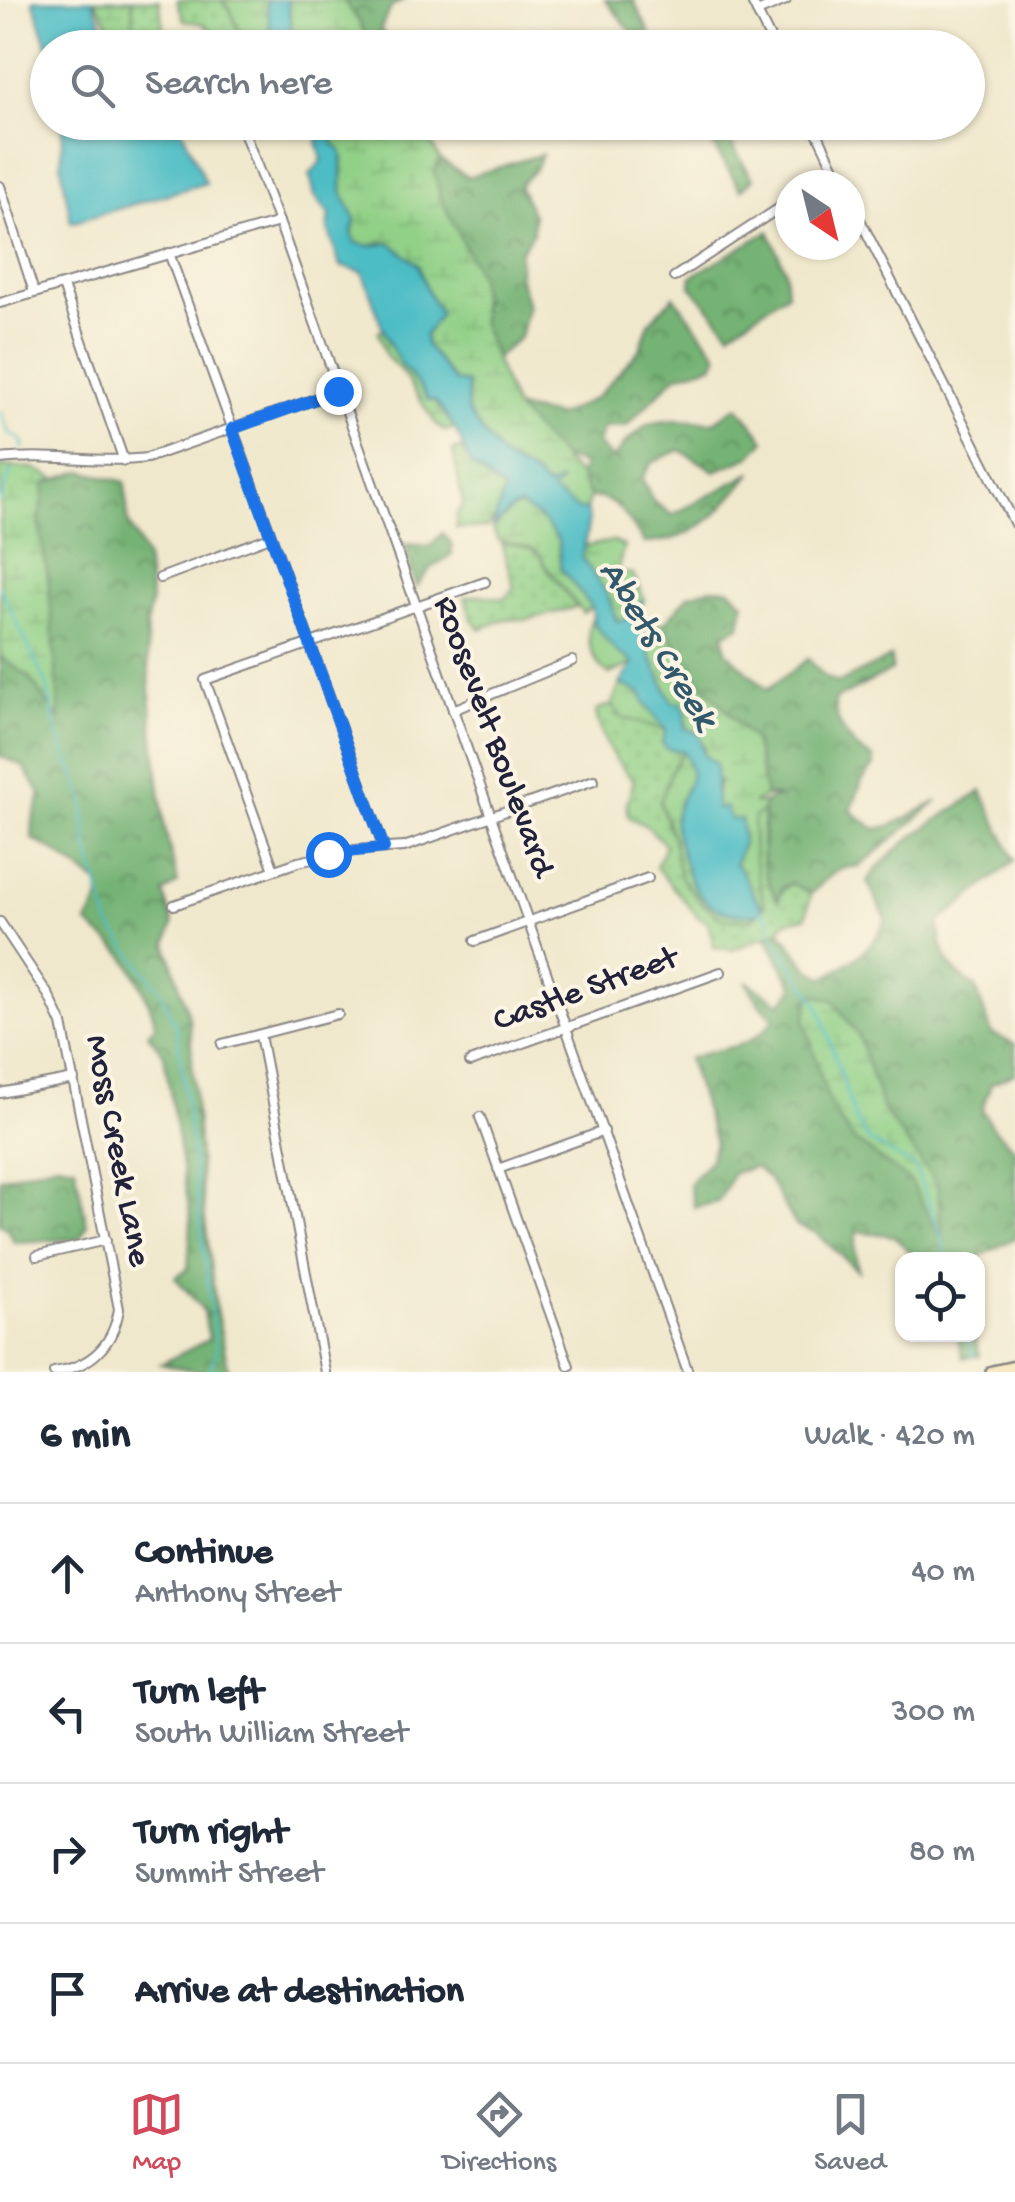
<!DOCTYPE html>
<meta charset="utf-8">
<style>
body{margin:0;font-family:"Gochi Hand",sans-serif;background:#f6f6f7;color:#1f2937}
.controls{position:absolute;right:30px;bottom:30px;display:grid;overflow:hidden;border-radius:20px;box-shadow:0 2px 8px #0004}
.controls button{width:90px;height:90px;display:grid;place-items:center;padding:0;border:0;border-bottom:2px solid #e0e1e3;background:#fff;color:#1f2937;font:50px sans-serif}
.compass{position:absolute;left:775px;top:170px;width:90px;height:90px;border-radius:50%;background:#fff;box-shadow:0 2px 8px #0004;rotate:145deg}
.stop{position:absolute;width:30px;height:30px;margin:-22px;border:8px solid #1a73e8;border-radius:50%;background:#fff}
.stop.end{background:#1a73e8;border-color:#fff;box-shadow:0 2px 10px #0008}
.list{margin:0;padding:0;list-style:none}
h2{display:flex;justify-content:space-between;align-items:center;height:130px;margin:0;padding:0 40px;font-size:42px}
h2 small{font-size:32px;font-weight:400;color:#747a83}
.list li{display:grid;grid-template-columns:65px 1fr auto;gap:30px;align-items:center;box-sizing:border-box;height:140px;padding:0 40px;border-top:2px solid #e0e1e3}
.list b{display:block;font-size:38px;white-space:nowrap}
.list p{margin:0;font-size:32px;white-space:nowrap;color:#747a83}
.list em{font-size:32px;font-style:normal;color:#747a83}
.icon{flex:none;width:55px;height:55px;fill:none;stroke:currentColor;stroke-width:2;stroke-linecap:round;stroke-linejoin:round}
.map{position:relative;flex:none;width:1015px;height:1372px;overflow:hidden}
.search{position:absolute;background:#fff;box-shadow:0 2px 8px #0004;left:30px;right:30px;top:30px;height:110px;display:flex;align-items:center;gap:25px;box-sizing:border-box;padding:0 35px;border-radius:55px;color:#747a83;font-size:38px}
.sheet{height:690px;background:#fff}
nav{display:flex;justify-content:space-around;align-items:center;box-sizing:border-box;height:140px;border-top:2px solid #e0e1e3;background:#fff;font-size:28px;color:#747a83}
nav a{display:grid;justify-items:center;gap:5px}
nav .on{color:#d1495b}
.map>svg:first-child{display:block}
.grass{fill:url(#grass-dots);stroke:#5a7961;stroke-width:2.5}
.forest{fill:url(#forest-crowns);stroke:#4b6a58;stroke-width:2.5}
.wetland{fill:url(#wetland-marsh);stroke:#5a7961;stroke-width:2.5}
.water{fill:#4ebdc5;stroke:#387080;stroke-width:2.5}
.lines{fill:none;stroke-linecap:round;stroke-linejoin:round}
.stream{stroke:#4ebdc5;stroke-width:2.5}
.minor-casing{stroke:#898584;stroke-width:12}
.secondary-casing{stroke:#898584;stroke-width:16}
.minor{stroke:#fff;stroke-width:8}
.secondary{stroke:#f7e9c3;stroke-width:11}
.route{stroke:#1a73e8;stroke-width:12}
.labels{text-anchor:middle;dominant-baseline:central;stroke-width:8;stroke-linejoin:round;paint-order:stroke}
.street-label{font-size:35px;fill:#22223b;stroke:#fcf5e5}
.water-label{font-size:38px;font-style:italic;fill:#31586b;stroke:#fcf5e5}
</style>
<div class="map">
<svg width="1015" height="1372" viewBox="0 0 1015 1372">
<defs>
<pattern id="grass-dots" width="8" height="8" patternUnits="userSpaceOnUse" patternTransform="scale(2.5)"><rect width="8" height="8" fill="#91d087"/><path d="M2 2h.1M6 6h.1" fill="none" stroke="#7db275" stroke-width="1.8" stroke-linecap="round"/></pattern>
<pattern id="forest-crowns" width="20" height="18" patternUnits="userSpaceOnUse" patternTransform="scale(2.5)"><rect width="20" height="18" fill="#74b274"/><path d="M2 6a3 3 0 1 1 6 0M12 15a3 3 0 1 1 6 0" fill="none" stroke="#5f9060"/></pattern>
<pattern id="wetland-marsh" width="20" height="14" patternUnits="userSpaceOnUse" patternTransform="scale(2.5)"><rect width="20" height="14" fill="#91d087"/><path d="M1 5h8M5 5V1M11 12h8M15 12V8" fill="none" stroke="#7db275"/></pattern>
</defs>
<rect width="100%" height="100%" fill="#fcf5e5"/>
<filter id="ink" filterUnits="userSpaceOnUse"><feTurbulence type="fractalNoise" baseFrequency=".01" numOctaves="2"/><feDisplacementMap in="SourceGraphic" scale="20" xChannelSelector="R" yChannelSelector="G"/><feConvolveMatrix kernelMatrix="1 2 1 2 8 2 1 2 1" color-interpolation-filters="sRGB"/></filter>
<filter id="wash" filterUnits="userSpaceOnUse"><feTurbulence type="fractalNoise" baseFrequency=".0048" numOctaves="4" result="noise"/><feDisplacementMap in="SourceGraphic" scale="40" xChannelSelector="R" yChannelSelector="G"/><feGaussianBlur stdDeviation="2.25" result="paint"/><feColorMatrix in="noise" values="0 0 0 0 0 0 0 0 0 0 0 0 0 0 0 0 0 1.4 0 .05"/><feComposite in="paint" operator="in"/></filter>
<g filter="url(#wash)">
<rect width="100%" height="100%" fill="#f0e8cc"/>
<g class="grass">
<path d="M132 0H159L165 40 159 47H128L120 43C139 30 131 19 132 0Z"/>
<path d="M177 0H222L231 11 245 47H228L204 24 184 20Z"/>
<path d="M501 542C517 546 540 545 544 564L577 607 526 620 504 619 481 629 472 619 465 597 481 595 504 599 514 587Z"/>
<path d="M612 705 621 717 667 730 668 749 683 751 741 824 764 811C761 845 760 869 778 900L782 890 792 883 811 894 806 917 785 922 780 930 732 950 714 947 708 922 699 918 656 867 665 845 648 827 629 817 627 803 634 781C613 760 603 742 596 713L598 709Z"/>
</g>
<g class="forest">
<path d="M343 0H404L392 6 380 30 399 47H388L366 37 360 23Z"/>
<path d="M605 0H633L657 47H644Z"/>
<path d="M699 123H719L753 179 741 190Z"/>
<path d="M542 154 534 171 519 185 533 215V232L520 252 519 275 528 306 520 337 495 359 481 322 482 297 440 196 434 171 440 159 468 177Z"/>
<path d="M769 231 785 269 787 293 730 332 691 286 692 276Z"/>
<path d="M674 296 718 355 713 365 677 375 626 426 603 427 598 445 613 459 625 443 648 424 673 420 713 422 738 406 765 440 751 456 715 471 680 450 652 462 642 478 653 501 672 515 753 472C719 511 699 541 644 543 631 522 617 496 590 497L579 476 583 464 559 457 514 408 558 416 597 397 640 349 649 323Z"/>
<path d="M82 471 125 482 128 522 146 557 151 601 146 627 152 720 164 825 178 883 164 893 173 924 167 944 189 1017 201 1186 216 1309 229 1372H202L161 1364 209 1339 203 1310 175 1277 188 1269 191 1221 164 1055 148 1034 156 1025C152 1007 136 971 124 956 116 946 97 934 87 923L100 899 99 884 53 850 32 839 33 820 41 795 23 766 0 756V656L28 676 59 717 48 577 39 525 45 483Z"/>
<path d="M443 533 452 545V554L431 568 416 587 405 544 430 546Z"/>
<path d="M711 588 730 589 744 603 740 626 724 634 726 651 767 690 808 659 826 678 839 683 891 657 892 670 835 700C833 722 853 750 873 758L874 766 862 781 851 811 875 829 890 826 938 801 859 867C837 865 826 879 811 894L791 883 782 890 778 901C751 855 769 847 763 803L779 796H766L754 741 688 668 664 624 689 595Z"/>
<path d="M982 791 1015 861 939 922C939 951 948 972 975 986L992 1034 1015 1044V1073L991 1084 982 1109 992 1127 1015 1149V1238L975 1259 918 1260 894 1236 857 1231 855 1249 858 1271 815 1232 796 1226 768 1178 755 1167 733 1173 718 1202 694 1207 689 1184 709 1161 715 1143 688 1059C723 1044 748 1054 774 1019L758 1002 746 981 781 1003 794 988 766 937 780 930 809 969 825 978C852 961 875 948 886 919L867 881C896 842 942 817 982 791Z"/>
<path d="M57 1163 75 1166 87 1225 80 1239 14 1242 8 1229 0 1224V1178Z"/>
<path d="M957 1335H974L980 1356 963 1358Z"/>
</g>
<g class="wetland">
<path d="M94 0H132C132 19 139 30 120 43Z"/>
<path d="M222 0H266L273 47H245L231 11Z"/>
<path d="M288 0H343L360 23 366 37 388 47H297L291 30Z"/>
<path d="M346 123H420L440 159 434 171 440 196 479 276 481 322 514 407 579 476 590 497 586 509 579 510 551 492 558 484 547 487 533 474 503 458 481 431 468 412 467 383 454 381 426 345 425 335 439 313 427 290 418 265 383 242 369 246 355 243 352 234 355 219 342 192 343 159 333 143 334 132Z"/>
<path d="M383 330 401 365 415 378 428 400 435 401 455 428 445 431 436 424 401 371 386 356 378 332Z"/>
<path d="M463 448 471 465 504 491 495 519 487 528H456L457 513 463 505 453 451Z"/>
<path d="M0 466 34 468 56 479 45 484 39 525 48 577 60 720 28 676 0 656Z"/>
<path d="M520 506 540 518 558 539 561 569 592 607 583 613 544 564C540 543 513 548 497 539L493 528 512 509Z"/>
<path d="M583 540 588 546 613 541 624 546 617 572 633 574 644 599 627 619 618 621 607 594 582 558Z"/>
<path d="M593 616 594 624 635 663 609 674C591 662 583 635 593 616Z"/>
<path d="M655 621 664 624 688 668 754 741 766 796 753 803H763L764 811 754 817C751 856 758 871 764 907L751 920 722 918 702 903 680 877 673 838 660 803 671 771 683 751 718 810 714 798 719 783 704 755 703 744 685 729 686 714 672 702 642 638Z"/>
<path d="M620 684 642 693 646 705 667 730 620 717 612 705Z"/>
<path d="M811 994 833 1000 859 1037 883 1110 937 1184 943 1241 910 1181 853 1139 837 1117 826 1093 805 1021Z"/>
</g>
<g class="water">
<path d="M33 0H92L102 23 119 38 123 47H48Z"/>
<path d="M266 0H288L291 30 297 47H273Z"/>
<path d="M63 123H179L206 183 71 223 61 165Z"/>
<path d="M318 123H331L333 128 346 123 334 132 333 142 342 152V192L355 219 352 234 355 243 369 246 391 243 418 265 427 290 440 314 425 335 426 345 454 381 467 383 468 412 481 431 503 458 533 474 547 487 560 482 552 492 579 510 586 509 589 520 582 558 607 594 617 621 627 619 644 599 639 613 643 620 653 618 655 621 642 638 672 702 681 703 686 714 685 728 699 734 704 755 716 764C718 780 713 794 717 809L725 807 731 820 741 819 743 843 735 864C745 871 749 892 761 905L758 914C707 918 691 894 680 847 678 838 673 826 675 817 679 790 702 781 683 751L668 749 662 743 666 730 645 704 641 693 620 684 634 663 617 652 594 624 592 607 561 569 558 539 540 518 520 506 512 509 493 528 504 491 471 465 455 428 435 401 428 400C420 384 408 375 399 361 381 333 375 302 362 272L340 266 328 228 330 215 315 196 310 175 322 160 317 141Z"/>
</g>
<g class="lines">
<g class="stream">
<path d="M0 412 9 433 22 440 23 449"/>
<path d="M0 502 11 471"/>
<path d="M0 587 47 685 58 735 83 796 88 848 109 924 159 989 177 1028 216 1351 210 1372"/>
<path d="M757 909 763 911 771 923V933L819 1006 855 1119 869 1141 915 1167 943 1241 946 1260"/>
<path d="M967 1334 974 1357"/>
</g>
</g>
</g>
<g filter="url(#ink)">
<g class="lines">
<defs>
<g id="minor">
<path d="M751 0 775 48"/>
<path d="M757 12 786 0"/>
<path d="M204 48H210"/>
<path d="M493 48 507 38"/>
<path d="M240 122 279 222 416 605 688 1372"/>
<path d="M812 122 842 185"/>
<path d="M383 123V122"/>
<path d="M814 185 835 171"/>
<path d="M0 186 34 292"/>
<path d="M850 200 1015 524"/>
<path d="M169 253 384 848"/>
<path d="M674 277 790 201"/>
<path d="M63 286 124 461"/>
<path d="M0 303 279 222"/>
<path d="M0 459C49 453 98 464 147 458L338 391"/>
<path d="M160 578 270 537"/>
<path d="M453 710 572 661"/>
<path d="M274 870 205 680 485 582"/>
<path d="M174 905 298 862 355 850 404 847 594 780"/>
<path d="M0 922 49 996 62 1024 119 1309C113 1346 90 1367 54 1372"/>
<path d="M475 941 648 878"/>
<path d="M260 1035 325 1372"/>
<path d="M222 1044 338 1014"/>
<path d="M470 1062 721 972"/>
<path d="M0 1093 74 1079"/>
<path d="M480 1117 569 1366"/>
<path d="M498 1169 604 1131"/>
<path d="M37 1256 106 1240"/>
</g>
<path id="secondary" d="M992 1372 1015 1367"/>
</defs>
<use href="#minor" class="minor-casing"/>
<use href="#secondary" class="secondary-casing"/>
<use href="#minor" class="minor"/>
<use href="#secondary" class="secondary"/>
</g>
</g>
<g class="lines" filter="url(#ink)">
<path class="route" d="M328 854 384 848 232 429 338 391"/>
</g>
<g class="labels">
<g class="street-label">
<text transform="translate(492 737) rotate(70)">Roosevelt Boulevard</text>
<text transform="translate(586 991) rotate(-20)">Castle Street</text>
<text transform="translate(116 1151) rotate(79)">Moss Creek Lane</text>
</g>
<g class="water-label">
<text transform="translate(656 646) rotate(58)">Abets Creek</text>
</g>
</g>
</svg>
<div class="controls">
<button><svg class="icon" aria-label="locate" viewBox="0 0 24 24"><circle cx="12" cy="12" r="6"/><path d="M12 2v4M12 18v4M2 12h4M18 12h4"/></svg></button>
</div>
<svg class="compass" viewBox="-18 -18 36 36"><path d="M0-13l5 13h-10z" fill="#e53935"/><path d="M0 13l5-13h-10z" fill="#747a83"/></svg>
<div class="stop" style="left:328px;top:854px"></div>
<div class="stop end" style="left:338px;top:391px"></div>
<div class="search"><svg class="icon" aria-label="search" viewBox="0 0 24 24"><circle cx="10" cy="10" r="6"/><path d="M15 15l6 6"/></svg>Search here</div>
</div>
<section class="sheet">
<h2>6 min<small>Walk · 420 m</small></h2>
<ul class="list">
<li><svg class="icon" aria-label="ahead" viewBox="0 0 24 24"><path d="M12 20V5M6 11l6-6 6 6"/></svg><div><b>Continue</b><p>Anthony Street</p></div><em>40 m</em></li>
<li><svg class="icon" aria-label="left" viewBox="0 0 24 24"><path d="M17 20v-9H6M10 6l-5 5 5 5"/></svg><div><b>Turn left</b><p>South William Street</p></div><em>300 m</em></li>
<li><svg class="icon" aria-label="right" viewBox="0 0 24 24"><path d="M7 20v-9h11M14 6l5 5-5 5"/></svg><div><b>Turn right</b><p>Summit Street</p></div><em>80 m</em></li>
<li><svg class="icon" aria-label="arrive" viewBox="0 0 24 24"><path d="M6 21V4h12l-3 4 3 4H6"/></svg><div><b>Arrive at destination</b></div></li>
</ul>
</section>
<nav>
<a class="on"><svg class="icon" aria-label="map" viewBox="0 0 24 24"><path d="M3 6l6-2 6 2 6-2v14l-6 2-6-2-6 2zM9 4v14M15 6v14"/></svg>Map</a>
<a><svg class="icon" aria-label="directions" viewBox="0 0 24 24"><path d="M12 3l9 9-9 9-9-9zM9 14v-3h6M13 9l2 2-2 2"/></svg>Directions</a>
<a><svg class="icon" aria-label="saved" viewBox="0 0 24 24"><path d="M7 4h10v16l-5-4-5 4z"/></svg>Saved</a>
</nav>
